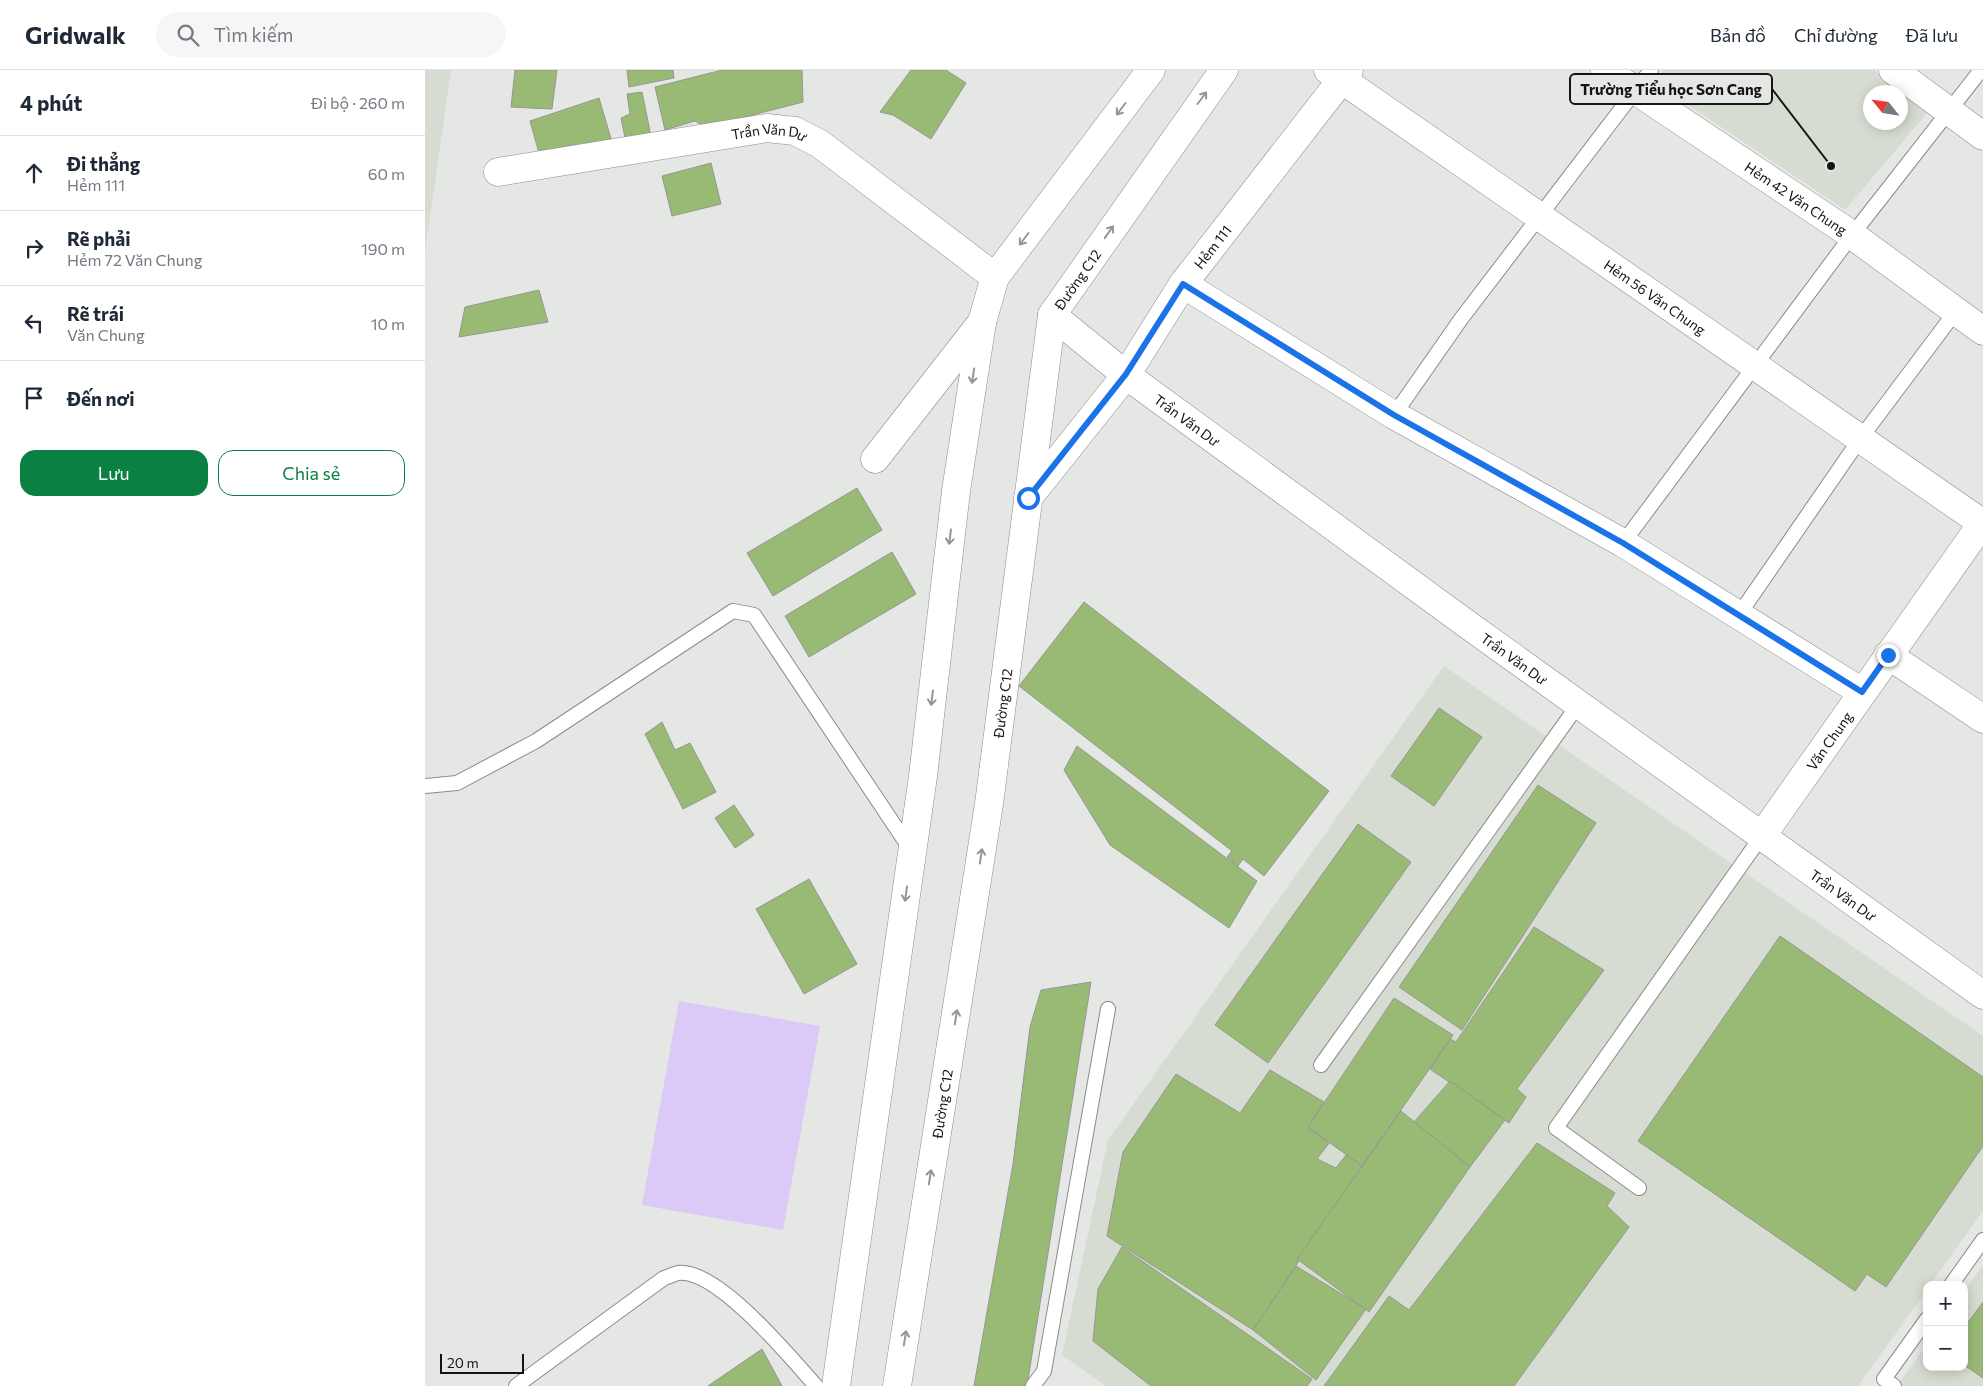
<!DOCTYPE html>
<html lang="vi">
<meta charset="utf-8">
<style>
body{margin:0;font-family:Commissioner,sans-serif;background:#f6f6f7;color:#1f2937}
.controls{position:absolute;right:15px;bottom:15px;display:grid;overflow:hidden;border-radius:10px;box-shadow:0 2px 12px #0003}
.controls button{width:45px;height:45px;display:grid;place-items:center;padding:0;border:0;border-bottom:1px solid #e0e1e3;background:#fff;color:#1f2937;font:25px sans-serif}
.compass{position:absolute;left:1438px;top:15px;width:45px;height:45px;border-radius:50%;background:#fff;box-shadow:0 2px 12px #0003;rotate:300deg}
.scale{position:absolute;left:15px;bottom:12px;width:84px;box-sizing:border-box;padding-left:5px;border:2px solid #131413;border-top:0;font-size:14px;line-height:18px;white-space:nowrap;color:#131413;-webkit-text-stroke:4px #e5e7e4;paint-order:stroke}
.stop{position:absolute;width:15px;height:15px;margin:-11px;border:4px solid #1a73e8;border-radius:50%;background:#fff}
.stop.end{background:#1a73e8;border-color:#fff;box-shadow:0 1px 5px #0008}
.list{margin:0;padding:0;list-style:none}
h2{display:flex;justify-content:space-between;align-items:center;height:65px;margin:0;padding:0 20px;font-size:21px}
h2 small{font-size:16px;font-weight:400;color:#747a83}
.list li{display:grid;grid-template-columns:32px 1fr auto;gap:15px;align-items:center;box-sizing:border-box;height:75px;padding:0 20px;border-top:1px solid #e0e1e3}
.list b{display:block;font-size:19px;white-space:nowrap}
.list p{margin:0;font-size:16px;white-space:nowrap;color:#747a83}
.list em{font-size:16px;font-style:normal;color:#747a83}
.actions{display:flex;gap:10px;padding:15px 20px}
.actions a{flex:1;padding:11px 0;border:1px solid #0b8043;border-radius:15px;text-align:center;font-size:18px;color:#0b8043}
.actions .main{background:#0b8043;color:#fff}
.icon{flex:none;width:28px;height:28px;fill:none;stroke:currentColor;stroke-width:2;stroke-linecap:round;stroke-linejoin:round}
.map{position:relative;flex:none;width:1558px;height:1316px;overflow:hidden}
header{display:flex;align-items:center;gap:30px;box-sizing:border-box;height:70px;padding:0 25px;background:#fff;border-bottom:1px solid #e0e1e3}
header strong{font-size:24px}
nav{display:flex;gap:28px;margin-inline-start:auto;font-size:18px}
.search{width:350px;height:45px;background:#f6f6f7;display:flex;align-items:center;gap:12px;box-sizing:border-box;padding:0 18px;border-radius:28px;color:#747a83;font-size:19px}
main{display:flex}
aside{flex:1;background:#fff}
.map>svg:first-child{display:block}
.built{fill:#d7dcd2;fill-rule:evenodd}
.green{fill:#dbc9f7}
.building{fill:#99ba74;stroke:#959794}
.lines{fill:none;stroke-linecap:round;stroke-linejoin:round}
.lane-casing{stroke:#8b8c8a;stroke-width:16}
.street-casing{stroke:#8b8c8a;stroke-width:29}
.secondary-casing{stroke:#8b8c8a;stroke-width:29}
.lane{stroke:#fff;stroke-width:14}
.street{stroke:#fff;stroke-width:28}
.secondary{stroke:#fff;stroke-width:28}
.oneway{stroke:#959595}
.route{stroke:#1a73e8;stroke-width:6}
.labels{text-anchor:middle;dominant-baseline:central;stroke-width:5;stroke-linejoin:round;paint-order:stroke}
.street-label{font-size:14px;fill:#131413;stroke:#e5e7e4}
.leader{fill:none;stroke:#131413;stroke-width:2}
.callout-dot{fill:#131413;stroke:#e5e7e4;stroke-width:2}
.callout{fill:#e5e7e4;stroke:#131413;stroke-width:2}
.callout-label{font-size:15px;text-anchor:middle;font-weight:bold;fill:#131413}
</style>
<header>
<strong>Gridwalk</strong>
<div class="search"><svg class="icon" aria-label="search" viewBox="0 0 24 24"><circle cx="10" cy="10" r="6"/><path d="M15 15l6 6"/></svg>Tìm kiếm</div>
<nav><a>Bản đồ</a><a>Chỉ đường</a><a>Đã lưu</a></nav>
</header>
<main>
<aside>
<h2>4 phút<small>Đi bộ · 260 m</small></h2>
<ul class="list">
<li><svg class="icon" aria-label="ahead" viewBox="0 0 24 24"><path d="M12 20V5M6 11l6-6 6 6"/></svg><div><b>Đi thẳng</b><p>Hẻm 111</p></div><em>60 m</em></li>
<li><svg class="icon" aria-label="right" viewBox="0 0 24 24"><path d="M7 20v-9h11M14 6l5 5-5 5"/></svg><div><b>Rẽ phải</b><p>Hẻm 72 Văn Chung</p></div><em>190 m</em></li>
<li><svg class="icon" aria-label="left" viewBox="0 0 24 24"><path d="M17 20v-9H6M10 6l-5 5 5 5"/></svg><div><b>Rẽ trái</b><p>Văn Chung</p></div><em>10 m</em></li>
<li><svg class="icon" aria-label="arrive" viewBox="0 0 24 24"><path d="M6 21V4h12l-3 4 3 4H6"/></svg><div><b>Đến nơi</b></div></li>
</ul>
<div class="actions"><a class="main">Lưu</a><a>Chia sẻ</a></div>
</aside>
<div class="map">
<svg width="1558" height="1316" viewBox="0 0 1558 1316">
<rect width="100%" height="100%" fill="#e5e7e4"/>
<g class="built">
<path d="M0 0H26L0 182Z"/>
<path d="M1239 0H1449L1503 42 1420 140 1229 12ZM1446 22H1476V52H1446Z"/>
<path d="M1019 596 1558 966V1141L1505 1215H1502V1220L1433 1316H681L637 1285 683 1070Z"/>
<path d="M1558 1195V1316H1472L1502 1274V1297H1539V1221Z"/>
</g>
<path class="green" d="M254 931 395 956 358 1160 217 1135Z"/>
<g class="building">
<path d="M90 0H132L127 39 86 37Z"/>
<path d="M202 0H248L249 8 204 17Z"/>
<path d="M297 0H377L378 32 281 57 270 51 240 60 230 17Z"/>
<path d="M486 0H521L541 13 506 69 468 45 455 42Z"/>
<path d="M217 22 226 66 201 73 196 48 205 44 202 24Z"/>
<path d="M174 28 187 72 163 87 150 74 114 83 105 51Z"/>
<path d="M286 93 296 134 247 146 237 106Z"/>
<path d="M114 220 123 252 34 267 40 237Z"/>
<path d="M432 418 457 460 348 526 322 483Z"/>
<path d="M467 482 491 524 384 587 360 546Z"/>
<path d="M659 532 904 721 839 806 818 789 813 796 802 787 807 781 594 616Z"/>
<path d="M1014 638 1057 667 1009 736 966 706Z"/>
<path d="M237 652 250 680 265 673 291 722 258 739 220 664Z"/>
<path d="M652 676 832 811 804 858 685 775 639 700Z"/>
<path d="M1113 715 1171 753 1037 960 974 917Z"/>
<path d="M309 735 329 765 310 778 290 748Z"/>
<path d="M933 754 986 792 843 993 790 955Z"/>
<path d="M384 809 432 894 379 924 331 839Z"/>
<path d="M1109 857 1179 900 1092 1019 1101 1027 1084 1053 1005 999 1025 969 1031 972Z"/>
<path d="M1355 866 1558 1007V1076L1461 1217 1442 1204 1430 1221 1213 1071Z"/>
<path d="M666 912 602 1316H549L588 1094 605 957 616 920Z"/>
<path d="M969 928 1028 965 937 1096 883 1057Z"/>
<path d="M845 1000 899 1032 883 1057 904 1073 892 1089 911 1098 921 1085 937 1096 828 1260 682 1166 698 1082 751 1004 815 1043Z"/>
<path d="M1025 1011 1080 1050 1045 1097 989 1052Z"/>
<path d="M976 1041 1045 1097 944 1242 872 1189Z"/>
<path d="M1112 1073 1190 1123 1182 1136 1204 1157 1089 1316H899L964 1226 984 1240Z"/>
<path d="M697 1177 887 1309 882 1316H726L668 1271 673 1219Z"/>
<path d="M871 1196 941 1239 891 1310 828 1260Z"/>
<path d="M1558 1232V1308L1539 1295V1258Z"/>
<path d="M337 1279 357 1316H283Z"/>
</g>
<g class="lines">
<defs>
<g id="lane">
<path d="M969 345 1036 249 1226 0"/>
<path d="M1198 473 1427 165 1556 0"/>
<path d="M1313 546 1435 369 1531 241"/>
<path d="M0 716 32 713 111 671 308 541 329 545 486 780"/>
<path d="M896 995 1153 635"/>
<path d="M1214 1118 1131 1058 1336 767"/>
<path d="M1526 1215 1558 1170"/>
<path d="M91 1316 239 1208C243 1207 249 1204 253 1203 292 1198 366 1288 391 1316"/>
<path d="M608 1316 619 1301 683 939"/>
<path d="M1469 1316 1459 1309 1502 1249"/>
</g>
<g id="street">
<path id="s1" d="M903 0 1557 453"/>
<path id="s2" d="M1180 0 1427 165 1558 261"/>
<path d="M1468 0 1558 66"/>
<path id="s3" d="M73 102 342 58 370 61 395 74 570 207"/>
<path d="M758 214 969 345 1198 473 1437 622"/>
<path id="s4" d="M627 245 701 305 1039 552 1558 925"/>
<path d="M450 389 557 252"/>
<path id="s5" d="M603 428 701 305 758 214 924 0"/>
<path d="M1463 585 1558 649"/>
<path id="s6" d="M1336 767 1558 452"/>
</g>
<g id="secondary">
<path d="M411 1316 498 706 531 421 557 252 570 207 726 0"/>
<path id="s7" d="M472 1316 564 734 627 245 799 0"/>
</g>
</defs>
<use href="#lane" class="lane-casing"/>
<use href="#street" class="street-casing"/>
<use href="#secondary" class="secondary-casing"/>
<use href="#lane" class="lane"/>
<use href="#street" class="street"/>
<use href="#secondary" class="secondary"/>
</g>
<defs><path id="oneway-shaft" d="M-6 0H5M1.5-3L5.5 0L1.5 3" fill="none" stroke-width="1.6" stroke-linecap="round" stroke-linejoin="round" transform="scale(1.25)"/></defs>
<g class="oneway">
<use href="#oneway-shaft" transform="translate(777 28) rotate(-53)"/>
<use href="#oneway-shaft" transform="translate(696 39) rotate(127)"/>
<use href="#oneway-shaft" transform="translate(684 162) rotate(-55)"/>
<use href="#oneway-shaft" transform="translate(599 169) rotate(127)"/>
<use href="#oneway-shaft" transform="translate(548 306) rotate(99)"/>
<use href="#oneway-shaft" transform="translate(525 467) rotate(97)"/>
<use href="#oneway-shaft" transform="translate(507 628) rotate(97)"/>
<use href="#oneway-shaft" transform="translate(556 786) rotate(-81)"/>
<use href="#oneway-shaft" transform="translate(481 824) rotate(98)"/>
<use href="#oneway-shaft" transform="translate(531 947) rotate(-81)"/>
<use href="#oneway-shaft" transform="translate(505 1107) rotate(-81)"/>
<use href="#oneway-shaft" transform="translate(480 1268) rotate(-81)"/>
</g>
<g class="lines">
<path class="route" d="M603 428 701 304 758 214 969 345 1198 473 1437 622 1463 585"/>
</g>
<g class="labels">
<g class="street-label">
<text stroke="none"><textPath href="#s3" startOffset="275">Trần Văn Dư</textPath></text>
<text stroke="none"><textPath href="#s2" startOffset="230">Hẻm 42 Văn Chung</textPath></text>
<text stroke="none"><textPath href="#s5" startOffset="312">Hẻm 111</textPath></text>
<text stroke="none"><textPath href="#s7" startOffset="1126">Đường C12</textPath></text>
<text stroke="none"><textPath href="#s1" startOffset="398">Hẻm 56 Văn Chung</textPath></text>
<text stroke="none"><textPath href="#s4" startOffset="171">Trần Văn Dư</textPath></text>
<text stroke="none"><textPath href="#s4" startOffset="576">Trần Văn Dư</textPath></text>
<text stroke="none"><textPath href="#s7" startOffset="691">Đường C12</textPath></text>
<text stroke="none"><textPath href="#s6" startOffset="118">Văn Chung</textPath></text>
<text stroke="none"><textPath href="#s4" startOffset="981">Trần Văn Dư</textPath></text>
<text stroke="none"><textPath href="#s7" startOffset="286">Đường C12</textPath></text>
</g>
</g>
<path class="leader" d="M1406 96L1347 19"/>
<circle class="callout-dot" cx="1406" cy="96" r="5"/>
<rect class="callout" x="1145" y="4" width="202" height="30" rx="5"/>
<g class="callout-label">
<text x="1246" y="25">Trường Tiểu học Sơn Cang</text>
</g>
</svg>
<div class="controls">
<button>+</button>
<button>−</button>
</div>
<svg class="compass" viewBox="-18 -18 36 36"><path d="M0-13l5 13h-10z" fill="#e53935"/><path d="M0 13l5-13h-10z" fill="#747a83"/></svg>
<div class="scale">20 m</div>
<div class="stop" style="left:603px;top:428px"></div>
<div class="stop end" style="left:1463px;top:585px"></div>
</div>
</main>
